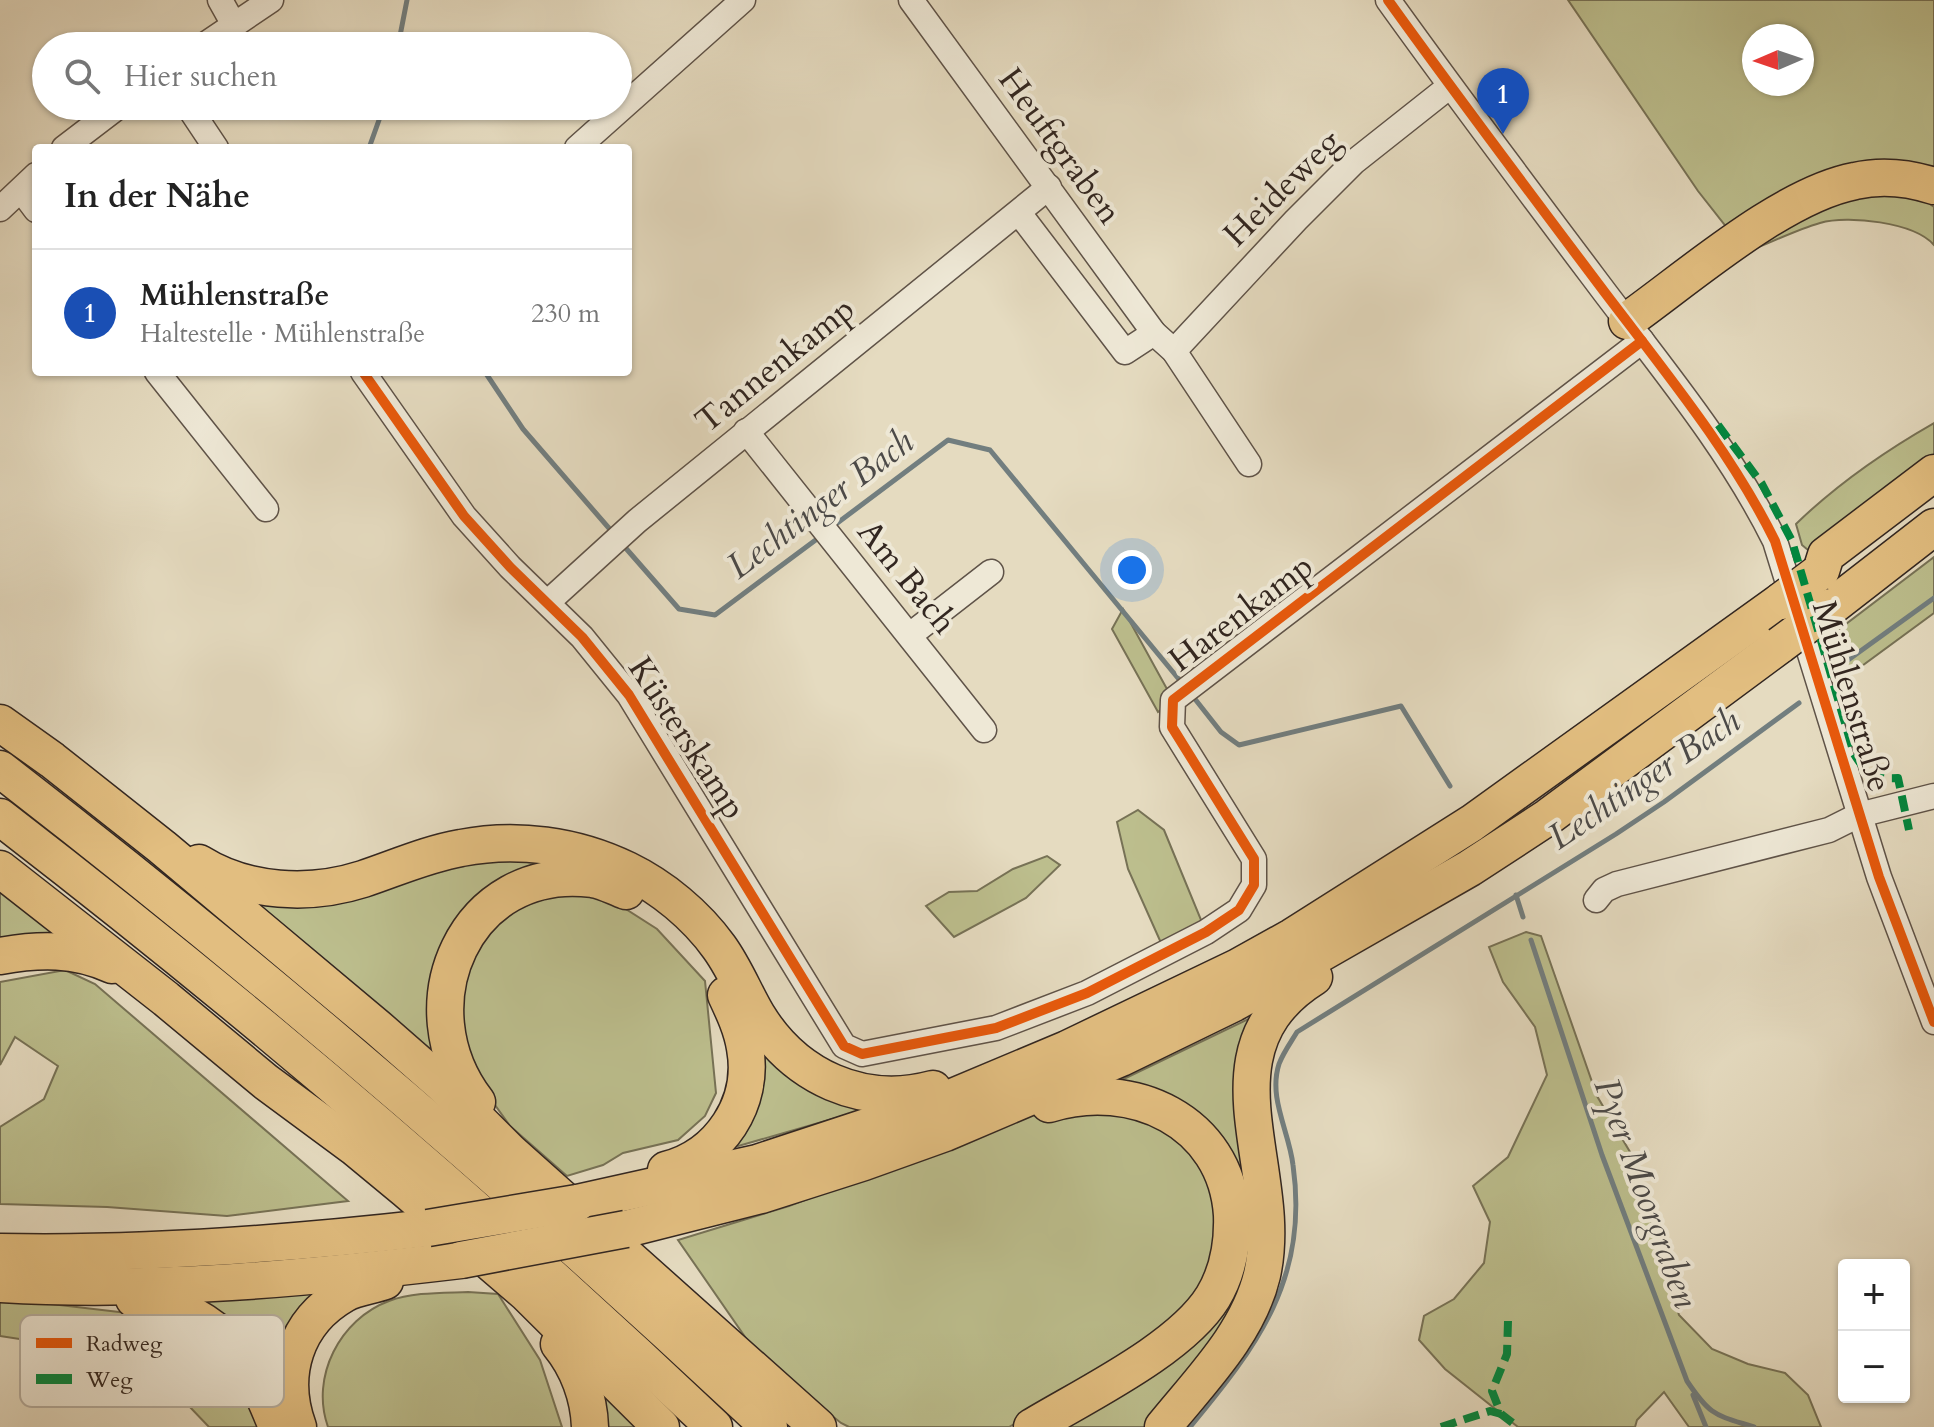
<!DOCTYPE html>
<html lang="de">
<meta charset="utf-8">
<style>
body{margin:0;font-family:Cardo,serif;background:#f2f2f2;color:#222}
.controls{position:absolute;right:24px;bottom:24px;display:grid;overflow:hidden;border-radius:8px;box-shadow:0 2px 6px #0004}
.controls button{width:72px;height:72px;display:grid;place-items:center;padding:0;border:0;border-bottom:2px solid #e0e0e0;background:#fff;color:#222;font:40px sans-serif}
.compass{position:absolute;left:1742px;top:24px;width:72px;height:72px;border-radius:50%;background:#fff;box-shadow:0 2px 6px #0004;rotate:268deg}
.you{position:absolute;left:1132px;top:570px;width:28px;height:28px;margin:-20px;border:6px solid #fff;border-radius:50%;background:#1a73e8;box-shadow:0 0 0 12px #1a73e833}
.badge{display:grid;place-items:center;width:52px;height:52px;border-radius:50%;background:#8f2418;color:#fff;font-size:26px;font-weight:700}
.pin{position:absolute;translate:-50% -66px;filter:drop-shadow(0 2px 4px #0008)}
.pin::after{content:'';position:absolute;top:42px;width:28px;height:24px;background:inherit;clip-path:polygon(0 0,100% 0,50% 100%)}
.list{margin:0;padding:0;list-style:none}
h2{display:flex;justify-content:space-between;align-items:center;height:104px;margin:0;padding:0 32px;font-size:34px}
h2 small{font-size:26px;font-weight:400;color:#767676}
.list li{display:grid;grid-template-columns:52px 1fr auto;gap:24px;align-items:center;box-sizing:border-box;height:128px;padding:0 32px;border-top:2px solid #e0e0e0}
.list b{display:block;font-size:30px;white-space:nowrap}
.list p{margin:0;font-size:26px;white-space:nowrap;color:#767676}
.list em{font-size:26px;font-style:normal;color:#767676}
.icon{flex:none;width:44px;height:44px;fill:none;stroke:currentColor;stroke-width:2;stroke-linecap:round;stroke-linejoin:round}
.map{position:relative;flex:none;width:1934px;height:1427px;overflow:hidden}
.search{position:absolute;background:#fff;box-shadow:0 2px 6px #0004;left:32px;top:32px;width:600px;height:88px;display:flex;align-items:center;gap:20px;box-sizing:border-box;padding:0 28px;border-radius:44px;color:#767676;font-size:30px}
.panel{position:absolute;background:#fff;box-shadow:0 2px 6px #0004;left:32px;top:144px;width:600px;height:232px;border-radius:8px}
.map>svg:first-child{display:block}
.green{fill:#bcbe8d;stroke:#777256;stroke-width:2;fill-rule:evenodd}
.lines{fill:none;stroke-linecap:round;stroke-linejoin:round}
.stream{stroke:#727e7f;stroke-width:5}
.minor-casing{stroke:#5f5348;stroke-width:27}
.highway-casing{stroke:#322620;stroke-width:39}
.minor{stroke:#eee8d6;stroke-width:24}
.highway{stroke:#e2be80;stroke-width:36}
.highway-bridge-casing{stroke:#322620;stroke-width:39;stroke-linecap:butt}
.highway-bridge{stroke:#e2be80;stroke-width:36}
.quiet{stroke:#00873e;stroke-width:8;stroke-dasharray:16 8;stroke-linecap:butt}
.cycleway-casing{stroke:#eee8d6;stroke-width:15}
.cycleway{stroke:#e8590c;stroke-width:10}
.labels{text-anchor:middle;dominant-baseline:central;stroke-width:8;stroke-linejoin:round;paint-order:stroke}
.street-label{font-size:34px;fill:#322620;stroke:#eee8d6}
.water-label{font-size:36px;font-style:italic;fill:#4c4a48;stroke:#eee8d6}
.key{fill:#eee8d6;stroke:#b6ae9f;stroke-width:2}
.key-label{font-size:22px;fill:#322620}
</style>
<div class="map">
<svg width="1934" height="1427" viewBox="0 0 1934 1427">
<rect width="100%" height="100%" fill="#e5dbc0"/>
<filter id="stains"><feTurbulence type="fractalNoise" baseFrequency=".0025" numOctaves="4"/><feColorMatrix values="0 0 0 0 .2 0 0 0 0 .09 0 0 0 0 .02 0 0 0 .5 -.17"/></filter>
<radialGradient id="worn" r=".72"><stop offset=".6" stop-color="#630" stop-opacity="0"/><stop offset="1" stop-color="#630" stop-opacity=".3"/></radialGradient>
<g class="green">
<path d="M1568 0H1934V171L1728 229 1698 191ZM1754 36H1802V84H1754Z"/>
<path d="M1847 193 1920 197 1934 207V245C1914 222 1848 215 1820 223 1796 230 1772 242 1749 251Z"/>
<path d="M1934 423V459L1808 550 1802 545 1796 524C1837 484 1885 451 1934 423Z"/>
<path d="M1934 557V613L1840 682 1829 637Z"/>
<path d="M1123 609 1173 700 1158 712 1112 629Z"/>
<path d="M1138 810 1164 830 1206 932 1166 954 1128 869 1117 822Z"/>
<path d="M502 855 587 867 486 892 437 1058 225 886Z"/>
<path d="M1047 856 1060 865 1026 898 954 937 926 906 949 892 977 891 1013 869Z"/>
<path d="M0 882 80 944 0 949Z"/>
<path d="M564 888 610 899 657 929 705 981 716 1093 705 1116 678 1140 623 1153 603 1165 567 1176 510 1126 465 1063 460 969 488 923Z"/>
<path d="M1526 932 1541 936 1597 1096 1630 1152 1679 1315 1712 1349 1748 1364 1785 1373 1808 1395 1821 1427H1689L1664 1392 1637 1420 1635 1427H1518L1445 1369 1419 1340 1424 1316 1454 1299 1484 1263 1490 1222 1473 1186 1508 1157 1547 1075 1535 1027 1503 982 1489 947Z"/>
<path d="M65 970 95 984 348 1201 227 1216 107 1207 0 1204V1127L44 1099 58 1066 15 1037 0 1065V982Z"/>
<path d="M740 1004 860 1104V1111L728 1149Z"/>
<path d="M1263 1012 1245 1287 1219 1333 1145 1427H1047L1224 1293 1230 1172 1107 1087Z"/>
<path d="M1057 1106H1142L1205 1162 1223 1223 1201 1293 1173 1323 1085 1384 1009 1427H849L841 1423 759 1357 678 1240 789 1206Z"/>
<path d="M468 1292 498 1294 540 1360 562 1427H328C310 1377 340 1319 389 1301 413 1292 443 1293 468 1292Z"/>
<path d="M321 1293 278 1390 188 1302Z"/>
<path d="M0 1298 170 1318 217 1346 267 1427H209L143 1358 0 1336Z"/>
<path d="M589 1377 641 1427H597Z"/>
</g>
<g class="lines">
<g class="stream">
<path d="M398 46 407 0"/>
<path d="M369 148 384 106"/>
<path d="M485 372 523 429 614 534"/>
<path d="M832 527 948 440 990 450 1182 683"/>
<path d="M623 545 679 609 715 615 821 536"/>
<path d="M1837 668 1934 598"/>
<path d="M1191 694 1221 732 1239 745 1401 706 1450 786"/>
<path d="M1516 895 1523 917"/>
<path d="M1531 940 1602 1155 1687 1381C1711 1417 1716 1415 1754 1427"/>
<path d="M1693 1395 1706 1427"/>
<path d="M1190 1427C1258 1345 1309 1278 1293 1165 1289 1131 1268 1098 1279 1064 1283 1053 1291 1042 1297 1032L1616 834 1664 802 1799 703"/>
</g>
<defs>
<g id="minor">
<path d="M220 0 234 25"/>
<path d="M911 0 1154 333 1174 351 1249 464"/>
<path d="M1388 0C1459 99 1533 197 1606 294 1666 373 1731 452 1775 541L1879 877 1934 1022"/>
<path d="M203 46 271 0"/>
<path d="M188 106 216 148"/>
<path d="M64 148 119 106"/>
<path d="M577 148 743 0"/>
<path d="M21 190 36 210"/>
<path d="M0 209 36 175"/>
<path d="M1019 213 1125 352 1154 333"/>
<path d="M1174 351 1296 220 1354 162 1450 86"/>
<path d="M157 372 266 509"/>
<path d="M363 372 464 516 510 567 582 637 629 695 844 1046 862 1054 996 1028 1087 993 1206 932 1239 910 1254 885V859L1172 727 1173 700 1642 341"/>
<path d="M746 431 984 730"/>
<path d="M548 602 637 521 1049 187"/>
<path d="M910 635 991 572"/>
<path d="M1596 900 1604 890 1617 884 1829 830 1859 815 1934 796"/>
</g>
<g id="highway">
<path d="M1627 321C1689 277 1782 195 1855 181 1881 175 1909 178 1934 186"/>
<path d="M1821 571 1826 555 1934 473"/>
<path d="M1831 607 1934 527"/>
<path d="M0 723 52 760 162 847 378 1028 442 1084 510 1152 818 1427"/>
<path d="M0 769C268 976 523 1196 769 1427"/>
<path d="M0 817C248 1008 487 1212 714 1427"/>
<path d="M199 863C247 893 310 896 363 879 396 868 427 854 461 848 516 837 576 845 627 870 662 887 696 915 719 947 735 969 744 993 757 1015 795 1077 862 1108 933 1089"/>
<path d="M0 869 166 999 266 1082 354 1147 406 1190 526 1293 661 1427"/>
<path d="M0 956C39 949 75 948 112 965"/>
<path d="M477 1102C403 1006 465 863 592 879 603 880 615 887 626 891"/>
<path d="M666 1170C720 1156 755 1103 745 1048 742 1029 734 1012 726 995"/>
<path d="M577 1203 757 1163 936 1104 1067 1049 1238 967 1292 937 1472 823 1781 601"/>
<path d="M626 1229 761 1195 864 1162 945 1133 1121 1058 1234 1003 1470 868 1548 817 1780 645"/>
<path d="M0 1252C143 1255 286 1244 428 1228"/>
<path d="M0 1284C153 1293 309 1278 461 1260"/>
<path d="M134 1299C184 1301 230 1333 254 1376 263 1392 270 1410 277 1427"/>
<path d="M559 1344C578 1367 589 1397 590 1427"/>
<path d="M298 1427C279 1375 295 1322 344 1294 356 1287 372 1286 385 1281"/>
<path d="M1032 1427C1085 1395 1181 1349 1213 1297 1228 1272 1233 1244 1232 1215 1226 1121 1132 1078 1049 1104"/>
<path d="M1163 1427C1200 1381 1248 1334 1262 1275 1286 1169 1196 1051 1314 977"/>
</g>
</defs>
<use href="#minor" class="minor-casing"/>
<use href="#highway" class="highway-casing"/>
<use href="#minor" class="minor"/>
<use href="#highway" class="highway"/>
<defs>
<g id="highway-bridge">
<path d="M1781 601 1817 574"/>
<path d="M1780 645 1831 607"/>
<path d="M428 1228 577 1203"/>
<path d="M461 1260 626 1229"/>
</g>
</defs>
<use href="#highway-bridge" class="highway-bridge-casing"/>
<use href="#highway-bridge" class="highway-bridge"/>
<g class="quiet">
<path d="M1718 425 1762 484 1792 541 1854 754C1867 775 1873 779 1898 778L1909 830"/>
<path d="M1508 1321 1507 1354 1492 1391 1501 1414 1518 1427"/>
<path d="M1441 1427 1490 1411 1501 1414"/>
</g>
<defs>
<g id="cycleway">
<path d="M1388 0C1459 99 1533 197 1606 294 1666 373 1731 452 1775 541L1879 877 1934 1022"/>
<path d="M363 372 464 516 510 567 582 637 629 695 844 1046 862 1054 996 1028 1087 993 1206 932 1239 910 1254 885V859L1172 727 1173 700 1642 341"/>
</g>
</defs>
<use href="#cycleway" class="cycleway-casing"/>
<use href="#cycleway" class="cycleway"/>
</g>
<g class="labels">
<g class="street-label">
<text transform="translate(1060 146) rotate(54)">Heuftgraben</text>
<text transform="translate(1282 188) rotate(-45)">Heideweg</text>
<text transform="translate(775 365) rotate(-39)">Tannenkamp</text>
<text transform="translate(907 577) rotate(51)">Am Bach</text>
<text transform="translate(1241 613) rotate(-37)">Harenkamp</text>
<text transform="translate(1852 696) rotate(73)">Mühlenstraße</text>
<text transform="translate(687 738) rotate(57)">Küsterskamp</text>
</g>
<g class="water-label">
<text transform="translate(820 504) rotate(-37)">Lechtinger Bach</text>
<text transform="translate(1644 779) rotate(-34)">Lechtinger Bach</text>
<text transform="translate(1646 1193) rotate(70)">Pyer Moorgraben</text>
</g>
</g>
<rect x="20" y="1315" width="264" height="92" rx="12" class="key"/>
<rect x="36" y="1338" width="36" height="10" fill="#e8590c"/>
<rect x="36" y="1374" width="36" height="10" fill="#00873e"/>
<g class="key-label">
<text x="86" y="1351">Radweg</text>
<text x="86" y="1387">Weg</text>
</g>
<rect width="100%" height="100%" filter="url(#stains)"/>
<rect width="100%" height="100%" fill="url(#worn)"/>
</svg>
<div class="controls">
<button>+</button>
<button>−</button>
</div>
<svg class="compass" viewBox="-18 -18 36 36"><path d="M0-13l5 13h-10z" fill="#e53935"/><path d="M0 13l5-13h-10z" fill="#767676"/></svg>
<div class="you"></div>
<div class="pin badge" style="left:1503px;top:134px;background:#1a4fb4">1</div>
<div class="search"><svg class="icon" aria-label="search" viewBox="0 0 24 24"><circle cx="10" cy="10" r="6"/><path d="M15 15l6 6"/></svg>Hier suchen</div>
<section class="panel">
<h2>In der Nähe<small></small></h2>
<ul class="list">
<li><span class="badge" style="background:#1a4fb4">1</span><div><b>Mühlenstraße</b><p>Haltestelle · Mühlenstraße</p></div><em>230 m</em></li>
</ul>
</section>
</div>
